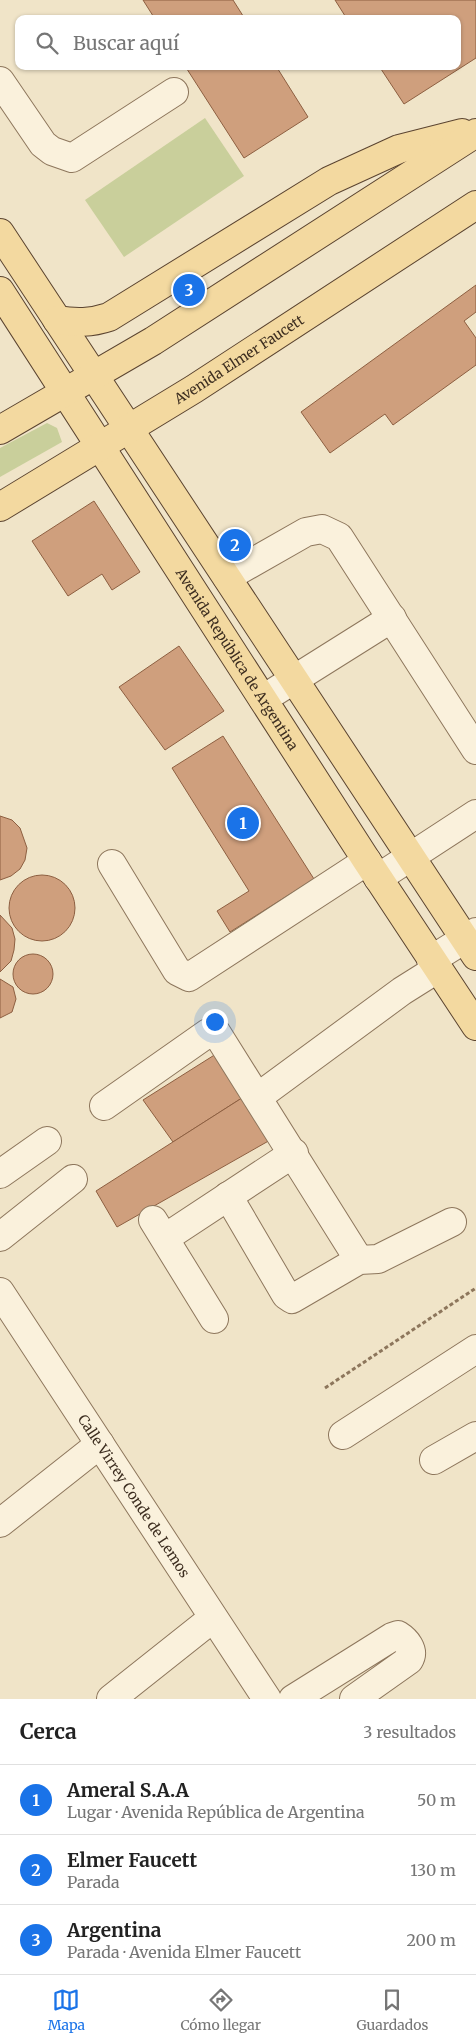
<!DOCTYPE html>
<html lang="es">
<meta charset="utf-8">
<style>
body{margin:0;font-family:Merriweather,serif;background:#f6f6f6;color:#222}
.you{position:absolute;left:214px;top:1021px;width:18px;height:18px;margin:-12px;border:4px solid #fff;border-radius:50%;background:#1a73e8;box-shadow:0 0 0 8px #1a73e833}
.badge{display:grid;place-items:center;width:32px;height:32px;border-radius:50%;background:#1a73e8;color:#fff;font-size:16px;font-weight:700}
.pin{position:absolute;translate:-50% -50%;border:2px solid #fff;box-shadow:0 1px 5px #0006}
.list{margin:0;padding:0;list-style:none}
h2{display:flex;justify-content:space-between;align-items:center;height:65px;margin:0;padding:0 20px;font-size:21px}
h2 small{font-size:16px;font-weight:400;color:#767676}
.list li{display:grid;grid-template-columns:32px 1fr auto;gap:15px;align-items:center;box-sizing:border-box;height:70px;padding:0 20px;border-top:1px solid #e0e0e0}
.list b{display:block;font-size:19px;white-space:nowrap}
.list p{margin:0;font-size:16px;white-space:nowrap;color:#767676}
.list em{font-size:16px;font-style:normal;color:#767676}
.icon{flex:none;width:28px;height:28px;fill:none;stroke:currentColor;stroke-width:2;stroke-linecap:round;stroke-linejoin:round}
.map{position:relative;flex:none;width:476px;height:1699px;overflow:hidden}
.search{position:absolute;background:#fff;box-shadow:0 1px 4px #0004;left:15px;right:15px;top:15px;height:55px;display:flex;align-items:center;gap:12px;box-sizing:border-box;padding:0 18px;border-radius:10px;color:#767676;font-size:19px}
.sheet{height:275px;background:#fff}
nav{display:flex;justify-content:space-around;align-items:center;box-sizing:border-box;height:70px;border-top:1px solid #e0e0e0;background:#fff;font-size:14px;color:#767676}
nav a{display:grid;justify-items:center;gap:2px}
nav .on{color:#1a73e8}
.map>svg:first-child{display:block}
.green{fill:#c9cf9b}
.building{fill:#cf9f7d;stroke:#8d5f41}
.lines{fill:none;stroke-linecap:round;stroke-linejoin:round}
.minor-casing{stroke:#8d765c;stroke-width:30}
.major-casing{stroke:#5b4430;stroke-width:30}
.path{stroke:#8d765c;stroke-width:3;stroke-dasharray:4 2.5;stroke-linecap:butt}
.minor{stroke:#faf1dc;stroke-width:28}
.major{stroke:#f3d9a0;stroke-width:28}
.labels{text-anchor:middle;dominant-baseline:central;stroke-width:5;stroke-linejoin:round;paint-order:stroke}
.street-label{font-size:14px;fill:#3d2e20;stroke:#f7eed8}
</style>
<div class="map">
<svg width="476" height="1699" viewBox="0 0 476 1699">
<rect width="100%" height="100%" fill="#f0e4c8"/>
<g class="green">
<path d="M205 118 244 176 124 257 85 200Z"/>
<path d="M47 423 57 428 62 442 0 477V448Z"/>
</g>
<g class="building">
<path d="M143 0H233L245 19H155Z"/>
<path d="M335 0H476V58L404 104 379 66H457V19H347Z"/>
<path d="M185 66H276L308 117 244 158Z"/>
<path d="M476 285V312L464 321 476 338V365L393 425 385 414 330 453 301 412Z"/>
<path d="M94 501 140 572 112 590 102 574 68 596 32 541Z"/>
<path d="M179 646 224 711 165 750 119 687Z"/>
<path d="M223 736 314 879 230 932 217 911 249 891 172 768Z"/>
<path d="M0 816 12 820 20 828 27 848 25 860 20 869 11 876 0 880Z"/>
<circle cx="42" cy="908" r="33"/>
<path d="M0 915 12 928 15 939 14 950 11 961 0 972Z"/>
<circle cx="33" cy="974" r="20"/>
<path d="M0 979 13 987 16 999 12 1012 0 1018Z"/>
<path d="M216 1054 245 1096 173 1142 143 1100Z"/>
<path d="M245 1096 272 1139 117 1227 96 1191Z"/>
</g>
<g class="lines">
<defs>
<g id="minor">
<path d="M0 81 43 144 52 151 72 158 174 92"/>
<path d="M227 577 306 532 322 529 339 537 476 750"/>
<path d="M263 699 392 618"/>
<path d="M112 864 177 971 189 977 367 861"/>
<path d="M378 878 476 814"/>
<path d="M431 960 476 932"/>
<path d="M258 1097 402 991 437 969"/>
<path d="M104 1106 208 1033 216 1032 359 1260"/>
<path d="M0 1174 47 1141"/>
<path d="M228 1196 286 1295 292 1299 359 1260 378 1259 452 1222"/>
<path d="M153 1220 214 1319"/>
<path d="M0 1237 73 1179"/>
<path d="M165 1238 294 1153"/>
<path id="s1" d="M0 1292 267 1699"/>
<path d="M343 1435 476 1349"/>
<path d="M434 1460 476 1436"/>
<path d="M0 1523 100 1444"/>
<path d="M111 1699 213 1618"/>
<path d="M293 1699 392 1637 398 1635C406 1640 415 1650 409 1660L354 1699"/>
</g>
<g id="major">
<path d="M0 233 476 956"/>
<path id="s2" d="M0 291 367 861 476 1026"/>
<path d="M57 320C76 323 91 323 109 317L329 181 399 149 462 133"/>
<path d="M0 430 153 341 476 133"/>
<path id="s3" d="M0 507 194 389 476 205"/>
</g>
</defs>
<use href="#minor" class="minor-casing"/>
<use href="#major" class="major-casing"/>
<path class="path" d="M325 1388 476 1288"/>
<use href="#minor" class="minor"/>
<use href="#major" class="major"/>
</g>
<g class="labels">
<g class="street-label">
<text stroke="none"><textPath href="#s3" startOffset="281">Avenida Elmer Faucett</textPath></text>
<text stroke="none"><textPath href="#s2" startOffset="438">Avenida República de Argentina</textPath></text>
<text stroke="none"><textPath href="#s1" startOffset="244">Calle Virrey Conde de Lemos</textPath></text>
</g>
</g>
</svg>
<div class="you"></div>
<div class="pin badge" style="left:243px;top:823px">1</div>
<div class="pin badge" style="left:235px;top:545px">2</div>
<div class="pin badge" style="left:189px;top:290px">3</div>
<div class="search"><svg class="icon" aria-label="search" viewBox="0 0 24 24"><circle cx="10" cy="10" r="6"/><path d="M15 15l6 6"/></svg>Buscar aquí</div>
</div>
<section class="sheet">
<h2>Cerca<small>3 resultados</small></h2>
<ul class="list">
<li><span class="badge">1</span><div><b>Ameral S.A.A</b><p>Lugar · Avenida República de Argentina</p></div><em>50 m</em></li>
<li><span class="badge">2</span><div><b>Elmer Faucett</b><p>Parada</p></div><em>130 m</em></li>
<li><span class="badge">3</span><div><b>Argentina</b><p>Parada · Avenida Elmer Faucett</p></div><em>200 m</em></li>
</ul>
</section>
<nav>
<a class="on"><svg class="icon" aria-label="map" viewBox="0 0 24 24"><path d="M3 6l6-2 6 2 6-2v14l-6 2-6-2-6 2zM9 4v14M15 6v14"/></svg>Mapa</a>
<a><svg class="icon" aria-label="directions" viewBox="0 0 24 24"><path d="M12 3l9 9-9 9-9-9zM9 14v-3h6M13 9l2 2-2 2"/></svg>Cómo llegar</a>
<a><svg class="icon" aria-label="saved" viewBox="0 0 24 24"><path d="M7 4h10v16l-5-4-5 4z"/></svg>Guardados</a>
</nav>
